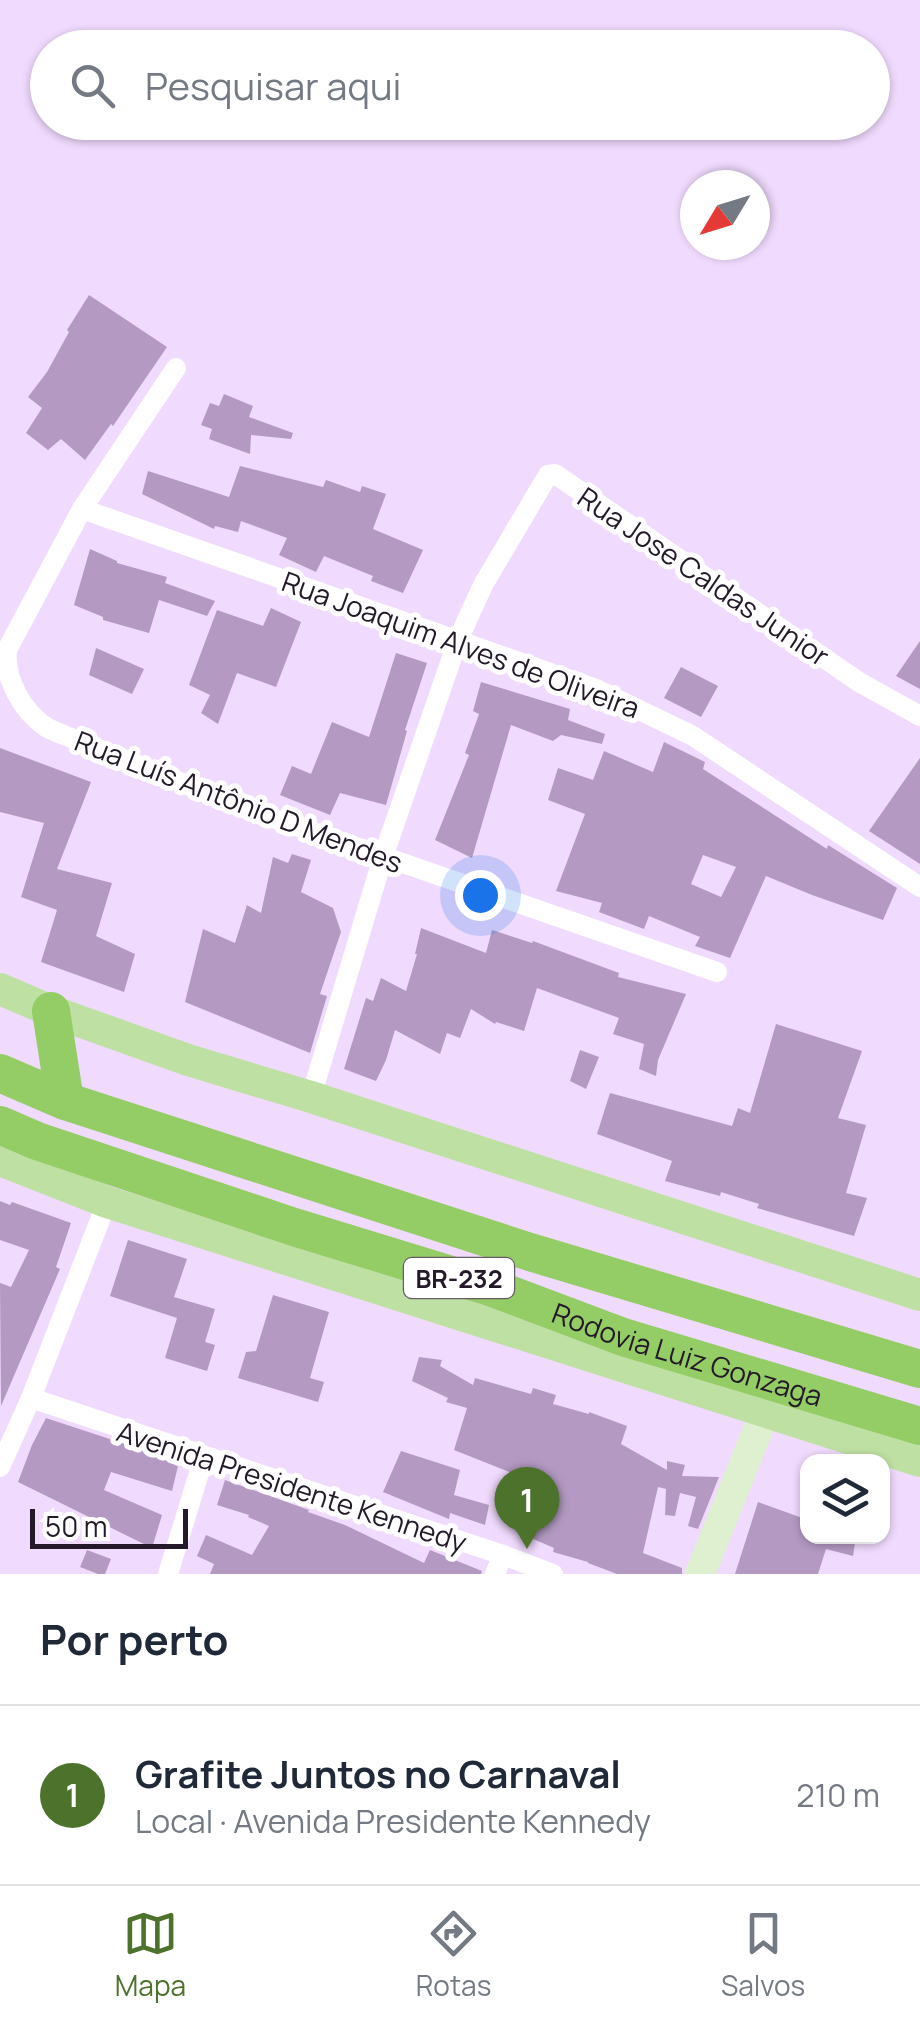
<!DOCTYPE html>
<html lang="pt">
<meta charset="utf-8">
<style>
body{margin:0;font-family:Manrope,sans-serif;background:#f6f6f7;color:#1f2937}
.controls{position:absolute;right:30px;bottom:30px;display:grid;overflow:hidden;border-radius:20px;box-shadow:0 2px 8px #0004}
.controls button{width:90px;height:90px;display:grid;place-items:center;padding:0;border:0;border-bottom:2px solid #e0e1e3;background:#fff;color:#1f2937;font:50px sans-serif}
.compass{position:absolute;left:680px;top:170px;width:90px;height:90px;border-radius:50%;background:#fff;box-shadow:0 2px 8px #0004;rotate:232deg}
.scale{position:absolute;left:30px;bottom:25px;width:158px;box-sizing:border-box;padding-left:10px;border:5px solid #231929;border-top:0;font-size:28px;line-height:35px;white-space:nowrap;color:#231929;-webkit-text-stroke:8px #fff;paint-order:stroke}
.you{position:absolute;left:480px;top:895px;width:35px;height:35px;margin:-25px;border:8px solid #fff;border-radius:50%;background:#1a73e8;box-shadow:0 0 0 15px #1a73e833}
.badge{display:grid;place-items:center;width:65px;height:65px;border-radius:50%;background:#4d722c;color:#fff;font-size:32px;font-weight:700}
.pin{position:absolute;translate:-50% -82px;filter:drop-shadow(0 2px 5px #0008)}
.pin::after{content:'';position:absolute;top:52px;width:35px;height:30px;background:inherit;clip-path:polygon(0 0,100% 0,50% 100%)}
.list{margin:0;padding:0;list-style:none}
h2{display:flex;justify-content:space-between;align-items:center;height:130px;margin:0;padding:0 40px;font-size:42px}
h2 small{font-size:32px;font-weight:400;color:#747a83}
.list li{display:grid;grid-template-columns:65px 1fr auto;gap:30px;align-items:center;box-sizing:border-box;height:180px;padding:0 40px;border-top:2px solid #e0e1e3}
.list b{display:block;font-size:38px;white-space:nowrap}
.list p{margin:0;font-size:32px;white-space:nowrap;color:#747a83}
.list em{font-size:32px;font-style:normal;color:#747a83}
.icon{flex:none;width:55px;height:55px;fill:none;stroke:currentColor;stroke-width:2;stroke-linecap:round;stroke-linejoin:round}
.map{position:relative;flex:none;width:920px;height:1574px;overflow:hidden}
.search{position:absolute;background:#fff;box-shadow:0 2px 8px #0004;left:30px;right:30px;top:30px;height:110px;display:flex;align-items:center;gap:25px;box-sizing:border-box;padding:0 35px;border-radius:55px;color:#747a83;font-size:38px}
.sheet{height:310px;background:#fff}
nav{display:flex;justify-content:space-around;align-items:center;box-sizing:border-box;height:140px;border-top:2px solid #e0e1e3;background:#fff;font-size:28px;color:#747a83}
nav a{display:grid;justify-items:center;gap:5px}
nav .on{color:#4d722c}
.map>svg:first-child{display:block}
.building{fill:#b49ac3;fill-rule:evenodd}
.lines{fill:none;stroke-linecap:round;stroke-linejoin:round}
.street{stroke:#fff;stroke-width:20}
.secondary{stroke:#dff0d1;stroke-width:30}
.primary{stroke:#bfe0a3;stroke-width:32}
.highway{stroke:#94cc66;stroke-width:38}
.labels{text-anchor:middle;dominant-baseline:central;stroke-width:10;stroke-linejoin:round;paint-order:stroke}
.shield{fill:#fff;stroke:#655e69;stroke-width:2.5}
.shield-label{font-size:25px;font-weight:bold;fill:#231929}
.street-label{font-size:28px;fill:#231929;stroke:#fff}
</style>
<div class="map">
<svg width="920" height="1574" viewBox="0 0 920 1574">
<rect width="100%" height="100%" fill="#f0dafd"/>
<g class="building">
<path d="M89 295 167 347 113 426 111 424 85 460 61 439 48 450 26 433 42 408 28 397 47 372 69 332 67 330Z"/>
<path d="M224 394 253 406 249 417 293 433 291 439 251 435 250 454 209 439 212 429 201 425 210 403 219 406Z"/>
<path d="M240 466 323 487 326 480 360 492 362 486 386 494 373 529 423 550 403 593 371 581 373 576 324 556 316 572 279 555 287 538 241 521 238 532 215 526 214 529 142 494 148 471 229 497Z"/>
<path d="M90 549 117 561V563L167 577 165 583 215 601 207 616 159 600 149 633 103 620V617L74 605Z"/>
<path d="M271 608 301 622 276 687 237 673 218 724 201 713 210 695 189 685 217 610 263 626Z"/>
<path d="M920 641V689L896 676Z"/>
<path d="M96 648 144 669 132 694 89 675Z"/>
<path d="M396 653 427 663 405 730 407 731 386 805 340 793 330 815 280 795 292 766 311 774 332 722 369 737Z"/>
<path d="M681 667 718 686 701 717 664 698Z"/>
<path d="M481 682 570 709 568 720 605 734 602 744 561 735 553 741 511 725 472 858 435 840 469 755 465 753 479 714 473 711Z"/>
<path d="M664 742 705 762 703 769 827 849 828 845 897 888 883 920 812 895 766 876 730 958 695 946 700 937 649 916 644 929 599 912 602 903 556 891 585 814 548 800 558 768 593 780 604 751 653 772ZM703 855 736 867 721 897 691 884Z"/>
<path d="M0 748 91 782 57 869 112 883 96 936 135 954 124 992 41 962 57 910 21 897 44 823 0 812Z"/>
<path d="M920 758V864L869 831Z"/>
<path d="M292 854 311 860 301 892 333 908 341 932 320 994 327 996 310 1053 185 1002 203 929 235 943 247 905 261 913 273 857 288 863Z"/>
<path d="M421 928 486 953 492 930 532 943 533 941 619 973 618 977 686 994 658 1060 656 1076 639 1069 644 1044 613 1034 619 1018 537 988 524 1031 496 1022 495 1024 471 1009 460 1038 447 1033 440 1054 395 1030 386 1060 376 1081 344 1069 366 998 373 1001 381 978 406 991 417 954H415Z"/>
<path d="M776 1024 862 1051 838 1118 866 1125 846 1193 867 1198 854 1236 757 1208 759 1204 721 1192 720 1196 665 1181 672 1161 597 1134 610 1093 732 1126 738 1108 750 1113Z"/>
<path d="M580 1050 599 1057 586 1089 570 1081Z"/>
<path d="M0 1201 10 1205 12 1202 71 1223 56 1267 60 1269 1 1406 0 1283 11 1287 29 1250 0 1240Z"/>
<path d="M128 1240 187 1259 174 1297 215 1309 205 1342 215 1345 207 1371 165 1358 177 1318 110 1296Z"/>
<path d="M273 1295 329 1312 310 1378 324 1382 318 1402 238 1378 246 1352 256 1351Z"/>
<path d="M419 1357 442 1360 440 1366 473 1385 475 1378 531 1394 533 1388 556 1395 553 1404 589 1414V1412L627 1426 621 1444 667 1470V1461L685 1465 682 1476 719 1477 698 1529 688 1526 696 1497 680 1493 675 1516 665 1515 666 1489 658 1487 643 1553 682 1568V1574H617L588 1563V1562L553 1552 554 1548 515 1531 532 1481 454 1450 467 1408 446 1402 448 1398 412 1381Z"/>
<path d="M46 1418 140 1449 178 1466 172 1491 111 1472 104 1490 162 1515 152 1548 18 1482 32 1445Z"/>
<path d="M401 1451 460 1470 454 1495 489 1505 485 1525 450 1513 449 1519 383 1492Z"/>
<path d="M225 1480 309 1510 308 1512 345 1525 424 1563 430 1550 482 1571 481 1574H210L214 1564 197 1556 206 1535 252 1555 269 1526 248 1517 249 1515 217 1505Z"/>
<path d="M758 1502 808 1520V1536H856L853 1556 826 1549 818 1574H735Z"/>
<path d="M87 1550 111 1559 105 1574H98L80 1567Z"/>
</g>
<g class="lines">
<g class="street">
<path d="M176 368 82 509 7 650C4 678 22 711 46 727 53 731 61 734 69 737L244 808 717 972"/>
<path d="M82 509 596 689 693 736 920 887"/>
<path d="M311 1097 383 857 458 640 483 585 548 475 555 474 859 682 920 716"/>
<path d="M31 1398 503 1555 553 1574"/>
<path d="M0 1467 31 1398 107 1202"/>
<path d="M168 1574 204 1457"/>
<path d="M495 1574 503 1555"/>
</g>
<path class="secondary" d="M700 1574 765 1412"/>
<g class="primary">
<path d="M0 989 51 1011 188 1060 311 1097 920 1295"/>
<path d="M0 1160 107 1202 920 1461"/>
</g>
<g class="highway">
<path d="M51 1011 65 1101"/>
<path d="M0 1073 65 1101 530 1252 920 1369"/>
<path id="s1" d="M0 1125 37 1141 294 1227 490 1287 623 1337 920 1426"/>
</g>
</g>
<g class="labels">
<rect class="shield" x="404" y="1258" width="110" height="40" rx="8"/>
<g class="shield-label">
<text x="459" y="1278">BR-232</text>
</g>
<g class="street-label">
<text transform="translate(704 576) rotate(34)">Rua Jose Caldas Junior</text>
<text transform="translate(461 644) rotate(20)">Rua Joaquim Alves de Oliveira</text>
<text transform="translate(239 801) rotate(21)">Rua Luís Antônio D Mendes</text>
<text stroke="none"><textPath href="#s1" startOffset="725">Rodovia Luiz Gonzaga</textPath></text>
<text transform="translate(292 1486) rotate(18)">Avenida Presidente Kennedy</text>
</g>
</g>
</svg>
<div class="controls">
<button><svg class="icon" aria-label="layers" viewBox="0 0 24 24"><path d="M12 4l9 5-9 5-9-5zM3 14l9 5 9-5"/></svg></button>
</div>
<svg class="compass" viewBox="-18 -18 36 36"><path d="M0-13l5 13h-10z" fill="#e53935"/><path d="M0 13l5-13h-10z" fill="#747a83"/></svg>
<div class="scale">50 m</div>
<div class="you"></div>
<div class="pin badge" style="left:527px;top:1549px">1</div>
<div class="search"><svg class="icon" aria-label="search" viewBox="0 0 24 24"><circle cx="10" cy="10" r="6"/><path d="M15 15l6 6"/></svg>Pesquisar aqui</div>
</div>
<section class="sheet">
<h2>Por perto<small></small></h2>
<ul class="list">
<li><span class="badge">1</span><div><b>Grafite Juntos no Carnaval</b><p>Local · Avenida Presidente Kennedy</p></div><em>210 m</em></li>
</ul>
</section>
<nav>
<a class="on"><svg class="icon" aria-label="map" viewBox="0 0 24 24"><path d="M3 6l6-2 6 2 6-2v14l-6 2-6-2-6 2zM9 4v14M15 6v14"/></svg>Mapa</a>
<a><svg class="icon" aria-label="directions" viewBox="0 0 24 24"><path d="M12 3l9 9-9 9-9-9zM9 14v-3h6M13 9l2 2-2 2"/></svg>Rotas</a>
<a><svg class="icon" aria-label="saved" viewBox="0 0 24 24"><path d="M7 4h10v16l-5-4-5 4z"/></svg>Salvos</a>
</nav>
